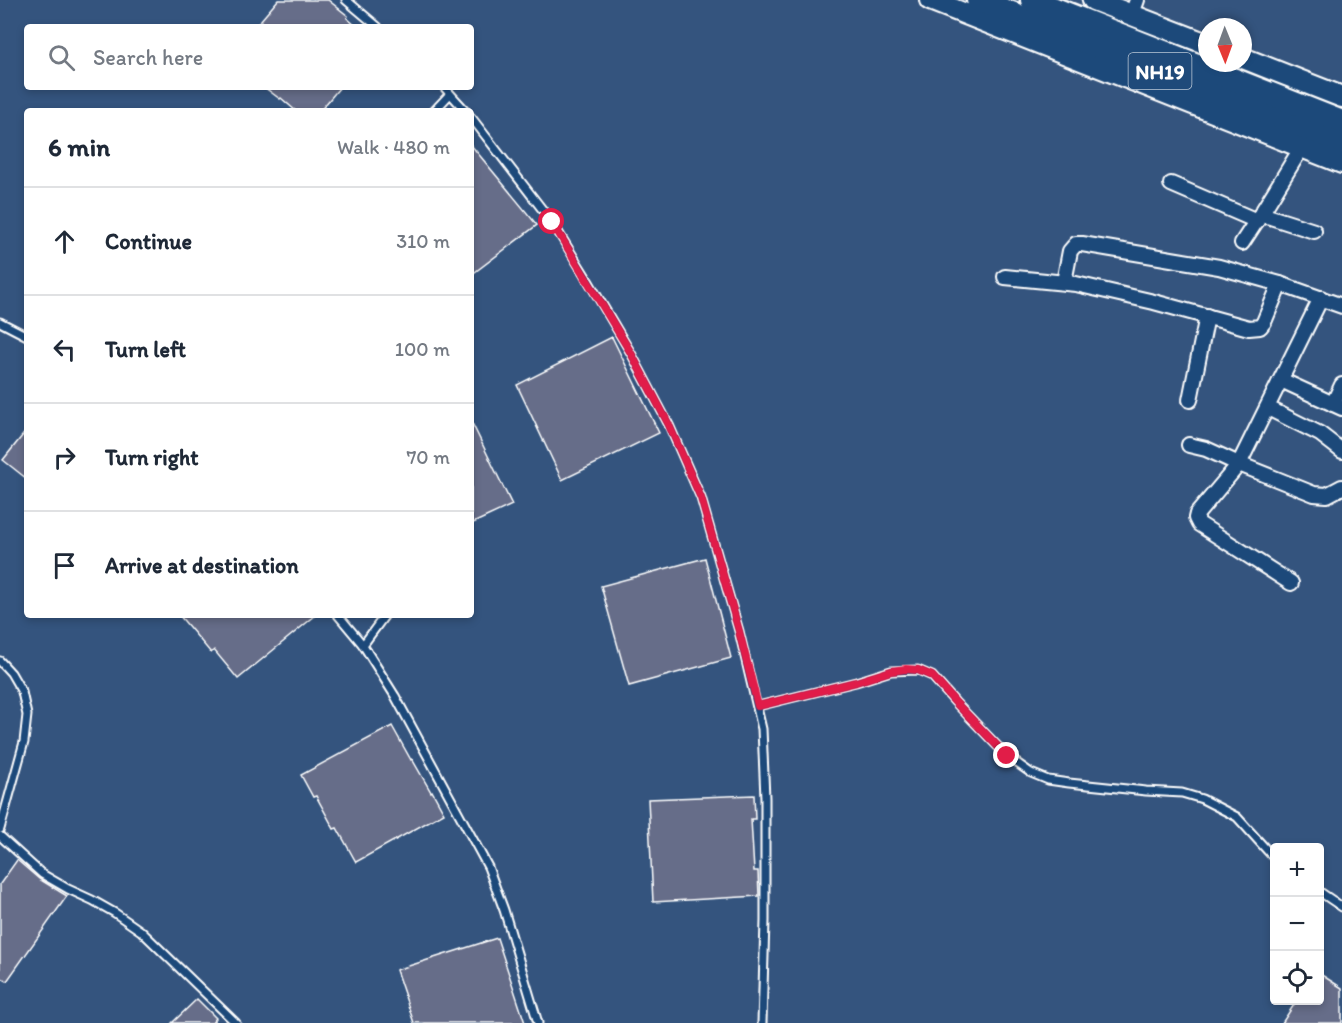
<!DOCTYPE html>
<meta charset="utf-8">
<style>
body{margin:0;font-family:Itim,sans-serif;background:#f2f2f3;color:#1f2937}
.controls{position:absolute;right:18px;bottom:18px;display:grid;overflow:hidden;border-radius:6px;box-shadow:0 3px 9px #0003}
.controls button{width:54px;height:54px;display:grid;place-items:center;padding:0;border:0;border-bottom:2px solid #e0e1e3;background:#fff;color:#1f2937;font:30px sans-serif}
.compass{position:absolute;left:1198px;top:18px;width:54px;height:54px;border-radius:50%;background:#fff;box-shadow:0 3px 9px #0003;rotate:179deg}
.stop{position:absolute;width:18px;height:18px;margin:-14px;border:4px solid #e11d48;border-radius:50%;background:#fff}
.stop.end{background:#e11d48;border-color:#fff;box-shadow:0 2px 6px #0008}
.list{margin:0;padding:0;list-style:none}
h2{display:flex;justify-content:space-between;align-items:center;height:78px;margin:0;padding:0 24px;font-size:26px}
h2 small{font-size:20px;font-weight:400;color:#747a83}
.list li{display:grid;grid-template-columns:39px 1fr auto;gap:18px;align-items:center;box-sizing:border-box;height:108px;padding:0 24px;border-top:2px solid #e0e1e3}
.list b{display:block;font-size:22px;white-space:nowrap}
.list em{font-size:20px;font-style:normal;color:#747a83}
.icon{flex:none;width:33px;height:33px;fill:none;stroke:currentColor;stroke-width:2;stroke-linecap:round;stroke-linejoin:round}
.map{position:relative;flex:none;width:1342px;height:1023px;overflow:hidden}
.search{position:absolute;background:#fff;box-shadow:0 3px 9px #0003;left:24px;top:24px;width:450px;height:66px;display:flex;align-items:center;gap:15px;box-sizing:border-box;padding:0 21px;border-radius:6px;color:#747a83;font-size:22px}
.panel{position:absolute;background:#fff;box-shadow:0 3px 9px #0003;left:24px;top:108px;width:450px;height:510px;border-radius:6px}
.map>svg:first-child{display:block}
.building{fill:#666d89;stroke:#fff;stroke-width:1.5}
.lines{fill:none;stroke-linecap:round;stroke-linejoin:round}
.service-casing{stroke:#fff;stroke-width:11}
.minor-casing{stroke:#fff;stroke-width:18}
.secondary-casing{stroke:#fff;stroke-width:24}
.trunk-casing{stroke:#fff;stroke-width:27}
.service{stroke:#1f4a7a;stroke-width:7}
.minor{stroke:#1f4a7a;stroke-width:14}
.secondary{stroke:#1f4a7a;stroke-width:20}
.trunk{stroke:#1f4a7a;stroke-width:22}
.route{stroke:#e11d48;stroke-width:8}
.labels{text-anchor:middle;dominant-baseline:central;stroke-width:5;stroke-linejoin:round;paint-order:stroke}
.shield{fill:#1f4a7a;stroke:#bcc9d7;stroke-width:1.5}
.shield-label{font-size:21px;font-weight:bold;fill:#fff}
</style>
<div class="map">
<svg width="1342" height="1023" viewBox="0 0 1342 1023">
<rect width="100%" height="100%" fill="#34547e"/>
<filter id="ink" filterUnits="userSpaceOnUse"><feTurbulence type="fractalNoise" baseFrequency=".0167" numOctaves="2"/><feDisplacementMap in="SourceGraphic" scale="12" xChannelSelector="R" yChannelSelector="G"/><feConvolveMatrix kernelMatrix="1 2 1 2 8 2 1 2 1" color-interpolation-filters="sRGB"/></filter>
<g filter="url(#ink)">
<g class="building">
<path d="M278 0H328L348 16 347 18 357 27H255Z"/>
<path d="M264 87H340L320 111H296L281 98 280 99Z"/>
<path d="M471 145 537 225 471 275Z"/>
<path d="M612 337 659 433 562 480 517 385Z"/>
<path d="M471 421 512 505 471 524Z"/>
<path d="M27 430V479L3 460Z"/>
<path d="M705 558 731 658 629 686 601 586Z"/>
<path d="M179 615H316L238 679 214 650 211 653Z"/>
<path d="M392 726 411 760 412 759 431 792 432 791 444 813 356 862 337 828 334 829 316 796 313 797 301 775Z"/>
<path d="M754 795 755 819H751L754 871H758L759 896 653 902 648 799Z"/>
<path d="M17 860 39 879 67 896 7 981 0 977V884Z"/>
<path d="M497 938 525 1023H414L396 970Z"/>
<path d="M1320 974 1342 988V1023H1282L1297 1000H1320Z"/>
<path d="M197 999 216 1018 212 1023H172Z"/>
</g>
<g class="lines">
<defs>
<g id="service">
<path d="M346 0 378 27"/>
<path d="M444 87 466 111"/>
<path d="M434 111 450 94"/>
<path d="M471 117 552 222 586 277 631 353 669 425 701 498 739 631 762 729 765 798V921L762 1023"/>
<path d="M0 322 27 336"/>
<path d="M338 615 363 645 395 696 488 867 504 910 538 1023"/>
<path d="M363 645 385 615"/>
<path d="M0 661 11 673 22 692 27 715 24 742 0 829"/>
<path d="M758 706 856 682 891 671 918 670 932 676 955 702 1007 756 1031 773 1048 780 1069 783 1146 791 1182 793 1202 799 1237 817 1274 858"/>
<path d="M0 836 42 874 68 889 92 900 115 913 141 931 236 1023"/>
<path d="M1320 892 1342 907"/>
</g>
<g id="minor">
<path d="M1132 14 1137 0"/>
<path d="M1171 184 1257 221"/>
<path d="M1261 214 1314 231"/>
<path d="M1242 243 1261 214 1302 147"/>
<path d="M1005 277 1076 284 1154 302 1249 328 1260 327 1264 322 1280 284"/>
<path d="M1064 282 1070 251 1076 244H1082L1219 267 1280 284 1342 306"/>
<path d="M1281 380 1342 408"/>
<path d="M1190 400 1207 316"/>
<path d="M1333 404 1342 385"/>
<path d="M1268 408 1320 434 1342 451"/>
<path d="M1189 445 1206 449 1239 464 1314 494 1327 495 1342 487"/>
<path d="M1291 583 1199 524 1196 518 1197 514 1239 464 1321 298"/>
</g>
<g id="secondary">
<path d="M930 0 1342 163"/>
<path d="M1093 0 1207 44"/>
<path d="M1243 58 1342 97"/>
</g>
<g id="trunk">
<path d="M978 0 1342 142"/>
<path d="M1032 0 1342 122"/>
</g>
</defs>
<use href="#service" class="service-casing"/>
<use href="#minor" class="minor-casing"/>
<use href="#secondary" class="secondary-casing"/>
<use href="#trunk" class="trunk-casing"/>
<use href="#service" class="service"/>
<use href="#minor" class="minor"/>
<use href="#secondary" class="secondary"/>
<use href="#trunk" class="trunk"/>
</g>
</g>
<g class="lines" filter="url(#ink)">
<path class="route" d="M552 222 631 353 669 425 701 498 739 631 758 706 856 682 891 671 906 669 918 670 932 676 955 702 1007 756"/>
</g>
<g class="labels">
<rect class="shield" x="1128.5" y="53" width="63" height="36" rx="4.5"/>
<g class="shield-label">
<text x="1160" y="71">NH19</text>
</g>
</g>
</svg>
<div class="controls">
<button>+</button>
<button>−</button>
<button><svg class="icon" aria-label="locate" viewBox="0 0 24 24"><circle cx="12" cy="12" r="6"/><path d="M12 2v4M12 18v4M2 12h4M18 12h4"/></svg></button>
</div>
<svg class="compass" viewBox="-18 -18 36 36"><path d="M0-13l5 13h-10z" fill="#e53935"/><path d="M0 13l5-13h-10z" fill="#747a83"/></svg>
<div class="stop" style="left:552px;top:222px"></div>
<div class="stop end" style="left:1007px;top:756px"></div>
<div class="search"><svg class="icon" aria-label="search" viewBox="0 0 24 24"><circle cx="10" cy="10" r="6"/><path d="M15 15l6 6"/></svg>Search here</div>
<section class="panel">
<h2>6 min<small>Walk · 480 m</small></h2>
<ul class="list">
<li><svg class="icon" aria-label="ahead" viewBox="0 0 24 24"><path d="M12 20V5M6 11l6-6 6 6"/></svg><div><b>Continue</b></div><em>310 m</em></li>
<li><svg class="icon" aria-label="left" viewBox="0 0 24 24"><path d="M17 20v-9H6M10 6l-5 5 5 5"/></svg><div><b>Turn left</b></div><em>100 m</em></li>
<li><svg class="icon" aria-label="right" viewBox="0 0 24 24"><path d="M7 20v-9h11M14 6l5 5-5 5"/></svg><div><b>Turn right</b></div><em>70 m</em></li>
<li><svg class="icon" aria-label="arrive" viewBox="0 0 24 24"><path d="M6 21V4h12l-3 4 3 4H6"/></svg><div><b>Arrive at destination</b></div></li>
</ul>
</section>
</div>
